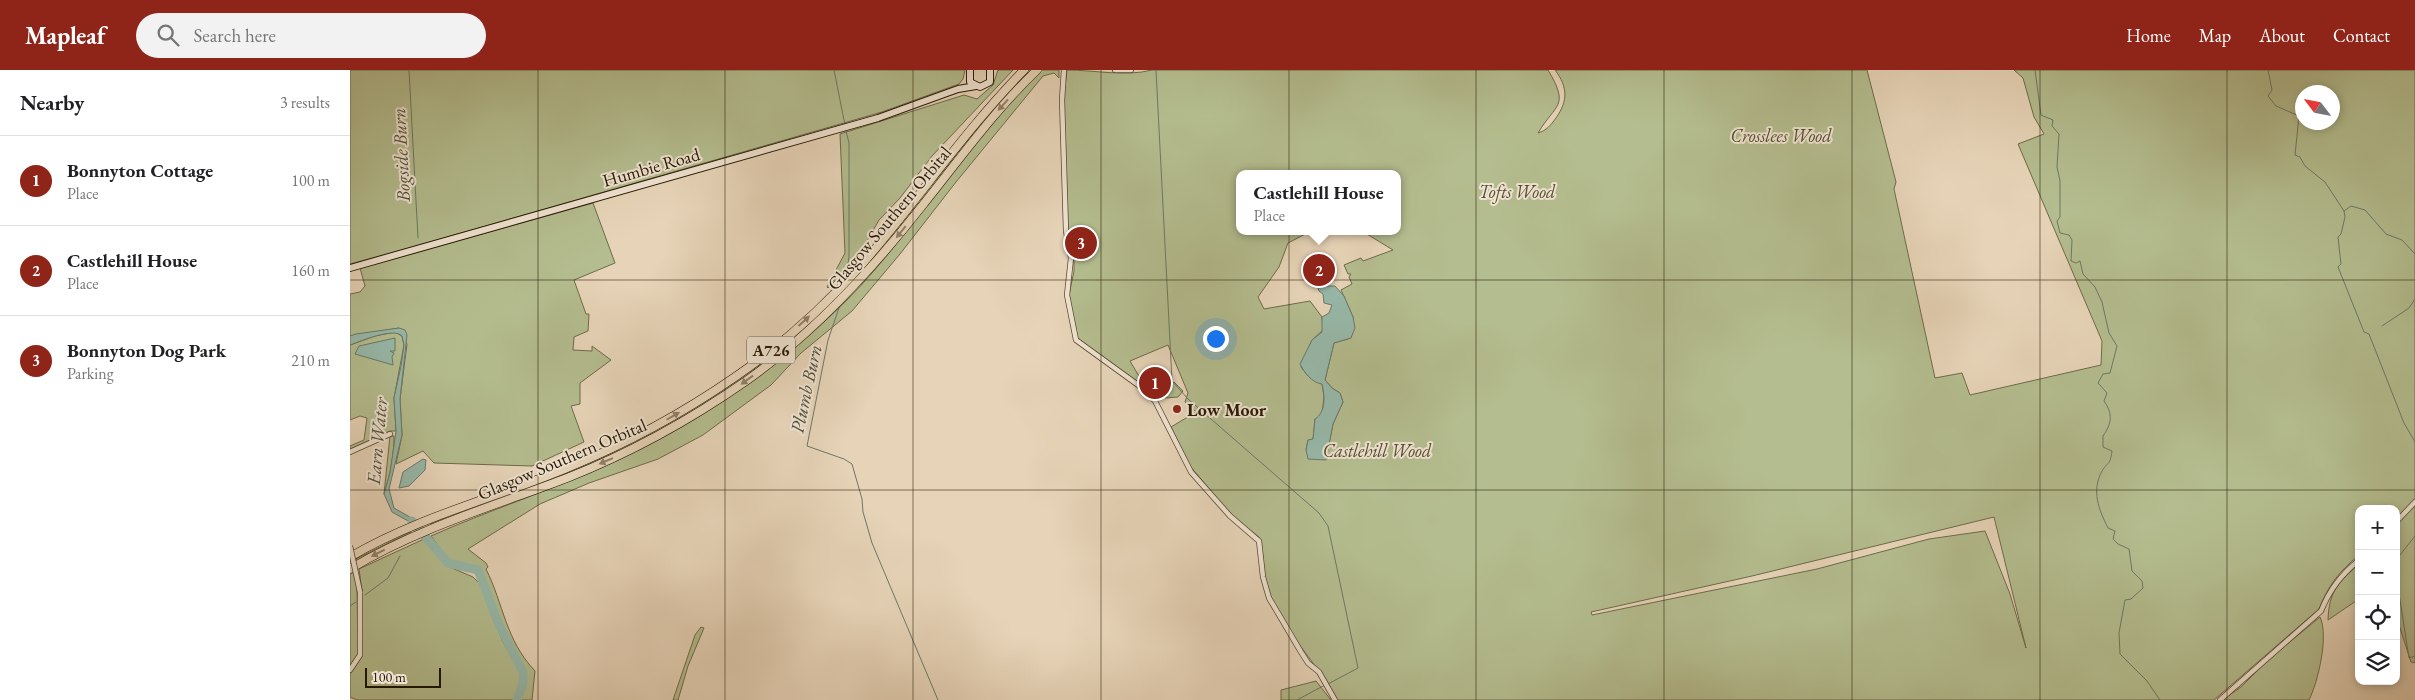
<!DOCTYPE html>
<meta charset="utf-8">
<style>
body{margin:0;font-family:"EB Garamond",serif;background:#f2f2f2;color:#202124}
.controls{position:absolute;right:15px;bottom:15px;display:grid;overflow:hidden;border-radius:10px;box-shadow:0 2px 8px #0003}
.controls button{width:45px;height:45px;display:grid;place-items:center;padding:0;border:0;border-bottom:1px solid #e0e0e0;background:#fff;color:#202124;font:25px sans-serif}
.compass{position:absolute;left:1945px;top:15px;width:45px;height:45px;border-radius:50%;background:#fff;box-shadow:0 2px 8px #0003;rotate:302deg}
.scale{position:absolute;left:15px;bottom:12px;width:76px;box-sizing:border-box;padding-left:5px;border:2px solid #271804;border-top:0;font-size:14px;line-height:18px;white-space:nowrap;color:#271804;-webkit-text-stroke:4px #efe3d1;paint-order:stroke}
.you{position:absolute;left:865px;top:268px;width:18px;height:18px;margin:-12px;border:4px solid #fff;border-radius:50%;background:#1a73e8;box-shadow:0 0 0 8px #1a73e833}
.badge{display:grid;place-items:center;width:32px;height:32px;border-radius:50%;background:#8f2418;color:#fff;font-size:16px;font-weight:700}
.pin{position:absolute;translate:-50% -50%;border:2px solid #fff;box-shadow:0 1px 5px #0006}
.popup{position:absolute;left:886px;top:100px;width:165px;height:65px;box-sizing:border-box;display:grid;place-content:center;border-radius:10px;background:#fff;filter:drop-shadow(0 1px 4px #0005);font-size:16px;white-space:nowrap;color:#757577}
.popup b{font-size:19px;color:#202124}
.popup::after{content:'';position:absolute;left:50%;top:100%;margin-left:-10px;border:10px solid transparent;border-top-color:#fff}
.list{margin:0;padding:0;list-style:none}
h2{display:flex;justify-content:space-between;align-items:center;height:65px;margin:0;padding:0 20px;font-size:21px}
h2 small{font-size:16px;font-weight:400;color:#757577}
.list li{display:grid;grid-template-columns:32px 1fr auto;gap:15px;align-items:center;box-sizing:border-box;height:90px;padding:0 20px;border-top:1px solid #e0e0e0}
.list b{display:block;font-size:19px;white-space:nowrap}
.list p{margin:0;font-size:16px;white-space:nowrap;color:#757577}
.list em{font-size:16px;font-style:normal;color:#757577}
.icon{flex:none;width:28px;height:28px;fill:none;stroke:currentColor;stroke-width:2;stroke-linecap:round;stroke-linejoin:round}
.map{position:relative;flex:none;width:2065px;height:630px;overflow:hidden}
header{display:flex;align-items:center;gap:30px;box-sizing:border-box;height:70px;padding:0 25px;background:#8f2418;color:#fff}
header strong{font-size:24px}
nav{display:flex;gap:28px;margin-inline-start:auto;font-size:18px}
.search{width:350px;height:45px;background:#f2f2f2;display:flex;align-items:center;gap:12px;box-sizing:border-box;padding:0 18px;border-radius:28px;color:#757577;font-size:19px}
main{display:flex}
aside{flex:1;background:#fff}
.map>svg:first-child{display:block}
.green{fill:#b4bd8f;stroke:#6e6a4a;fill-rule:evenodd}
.water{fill:#97b9aa;stroke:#6a7968}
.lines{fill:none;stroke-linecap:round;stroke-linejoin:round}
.stream{stroke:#6a7968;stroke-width:1}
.river{stroke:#97b9aa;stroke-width:9}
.street-casing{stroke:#574731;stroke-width:6}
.secondary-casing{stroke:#271804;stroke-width:8}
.highway-casing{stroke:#271804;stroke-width:9}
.street{stroke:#efe3d1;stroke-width:4.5}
.secondary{stroke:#efe3d1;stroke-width:6}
.highway{stroke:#e7d4b8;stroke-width:8}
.street-bridge-casing{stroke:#574731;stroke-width:6;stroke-linecap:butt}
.street-bridge{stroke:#efe3d1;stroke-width:4.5}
.oneway{fill:#917f67}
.grid{fill:none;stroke:#271804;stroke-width:1;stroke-opacity:0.55}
.poi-dot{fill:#8f2418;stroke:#efe3d1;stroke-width:2}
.labels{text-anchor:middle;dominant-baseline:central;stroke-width:4;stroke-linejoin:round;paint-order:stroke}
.shield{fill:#efe3d1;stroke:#635542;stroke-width:1}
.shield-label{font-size:16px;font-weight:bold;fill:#271804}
.park-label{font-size:18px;font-style:italic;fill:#514a2e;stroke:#efe3d1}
.street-label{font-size:18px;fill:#271804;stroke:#efe3d1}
.poi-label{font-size:18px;font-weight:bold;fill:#271804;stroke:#efe3d1;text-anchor:start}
.water-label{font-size:19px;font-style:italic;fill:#4e503e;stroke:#efe3d1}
</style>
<header>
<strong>Mapleaf</strong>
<div class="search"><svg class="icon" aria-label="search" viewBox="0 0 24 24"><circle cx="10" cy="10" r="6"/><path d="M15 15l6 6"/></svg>Search here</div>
<nav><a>Home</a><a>Map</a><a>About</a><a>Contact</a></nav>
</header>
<main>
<aside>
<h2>Nearby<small>3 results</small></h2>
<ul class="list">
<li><span class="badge">1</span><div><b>Bonnyton Cottage</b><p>Place</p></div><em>100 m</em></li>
<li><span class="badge">2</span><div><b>Castlehill House</b><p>Place</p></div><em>160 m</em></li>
<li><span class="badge">3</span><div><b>Bonnyton Dog Park</b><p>Parking</p></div><em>210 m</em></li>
</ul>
</aside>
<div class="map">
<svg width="2065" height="630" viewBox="0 0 2065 630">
<rect width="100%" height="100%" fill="#e7d4b8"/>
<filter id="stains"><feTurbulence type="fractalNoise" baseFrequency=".004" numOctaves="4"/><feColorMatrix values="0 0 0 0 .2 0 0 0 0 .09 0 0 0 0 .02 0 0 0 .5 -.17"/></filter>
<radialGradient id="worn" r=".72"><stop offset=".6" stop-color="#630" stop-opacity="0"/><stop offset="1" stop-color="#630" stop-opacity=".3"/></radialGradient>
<g class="green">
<path d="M0 0H615L613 9 609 14 532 42 0 195Z"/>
<path d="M648 0H663L582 86 550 128 529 150 508 187 478 218 477 217 495 183 490 64 614 25 627 29 643 15Z"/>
<path d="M678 0H681C609 74 554 162 481 235 419 297 342 349 262 385 203 411 142 432 82 455L81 453 89 450 279 373 436 271 546 159 611 76Z"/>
<path d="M691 0H709V8L704 3 693 6 606 112 550 184 502 241 451 283 421 315 353 365 308 389 239 413 190 434 118 479 136 493 138 497 136 499C154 535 155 569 185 601L182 630H7L0 627V604L10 589 12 583V521L9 499 76 468 93 491 102 498 123 507 131 515 152 570 171 604V612L174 613 173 598 150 554 141 524 128 499 100 491 81 466C137 441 196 422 253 397 344 357 428 299 498 229 568 158 617 67 691 0Z"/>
<path d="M717 0C745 0 775 7 802 0H1198C1220 37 1206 33 1188 63 1197 60 1200 56 1206 48 1218 31 1218 17 1205 0H1517L1546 112 1544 119 1585 308 1612 303 1620 325 1751 295 1752 271 1668 74 1694 64 1684 47 1673 8 1664 0H2065V429L2046 449V439H2009V485C1989 502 1979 514 1969 539L1864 630H987C968 594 934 562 919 523 912 505 915 485 909 467L883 447 840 396 821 357 846 342 835 332 838 323 818 275 780 291 796 318 727 268 719 225 724 201V184L744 180 738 162 718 166 713 33ZM1952 22H1982V52H1952ZM890 104H1048V161H1012L1043 180 1013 191 1011 188 994 195 998 204H1001L999 207 1002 214 991 220 1003 247 1001 268 984 273 975 310 982 318 990 323 993 332 983 354 977 384 956 380 958 370H963L965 349 972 345 974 326 972 314 958 306 951 297 962 270 973 260 972 247 960 231 914 239 908 227 929 197 938 173 961 161H890ZM1644 447 1676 578 1660 524 1635 461 1579 469 1467 499 1242 545 1241 542 1402 506Z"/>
<path d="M243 133 265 193 224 210 236 244H239L238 261 224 267 223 280 242 281V276L261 290 230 313V334L221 336 234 372 182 396 84 393 73 381 46 394 52 365 50 329 57 274 49 258 0 266V224L10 222 15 216 10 198Z"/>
<path d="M45 262 52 266 54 275 44 328 46 361H40L0 379V376L14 370 17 348 10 346 0 350V275L25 266Z"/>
<path d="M824 312 833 321 828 327 815 328 813 324 819 316Z"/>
<path d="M40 366H44C44 386 40 405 34 424Z"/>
<path d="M2065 435V593L2061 592 2046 546V455Z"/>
<path d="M60 462 61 464 7 491 6 489Z"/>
<path d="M2009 494V529L1978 550C1979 521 1988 513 2009 494Z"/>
<path d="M4 502 7 517 8 585 0 596V504Z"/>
<path d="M1970 547C1979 566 1968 612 1959 630H1872L1891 617 1919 589Z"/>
<path d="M351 557 354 558 338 596 328 630H323L345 565Z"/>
<path d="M966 611 981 630H931V620Z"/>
</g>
<g class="water">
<path d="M973 216H985L994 226 1003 247 1005 258 1001 268 984 273 975 310 982 318 990 323 993 332 983 354 976 390 958 389 956 380 958 370 963 369 965 349C976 342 975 326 972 314 962 313 954 302 950 294L962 270 972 262V247L979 243 982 235 974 233 973 224 969 221 968 218Z"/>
<path d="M49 258 55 260 57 265 50 329 52 365 39 419 44 438 65 450 60 452 42 442 34 424 40 403 46 361 44 328 51 296 54 275 52 266C44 257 11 271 0 275V266L6 264Z"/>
<path d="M45 268V281H40L44 283 42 287 43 295 5 284 9 276Z"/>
<path d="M73 389 76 390 75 400 59 416 49 418 53 402Z"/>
</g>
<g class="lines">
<g class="stream">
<path d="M59 0 68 168"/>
<path d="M484 0 495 55"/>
<path d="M806 0 822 311 838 329 969 443 978 456 1008 598 978 614"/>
<path d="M1685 0 1691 45 1703 50 1702 56 1709 64 1707 97 1710 111V147L1707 151 1710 163 1719 165 1722 170 1721 191 1726 193 1730 191 1733 204 1745 217 1752 232 1759 263 1767 276 1760 303 1753 304 1748 313 1757 323 1754 331C1763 344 1762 353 1753 366V377L1762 381C1760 396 1758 391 1752 401 1741 421 1749 440 1758 458L1765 461 1763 469 1768 474 1779 479 1782 501 1792 511 1793 518 1781 529 1775 530 1769 563 1770 584 1797 611 1810 630"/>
<path d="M1918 0 1922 20 1918 26 1926 36 1949 46 1945 85 1950 87 1955 96 1975 112 1994 141 1995 147 1991 164 1988 167 1991 194 1988 197 2014 262 2019 264 2054 353 2065 372"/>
<path d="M1994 141 2001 136 2015 140 2036 164 2052 170 2065 184"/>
<path d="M496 206 499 187V73L496 61"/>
<path d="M490 235 478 270 457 376 494 389 502 394 512 429 513 442 522 473 588 630"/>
<path d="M2032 256 2059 238 2065 229"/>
<path d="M2046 490 2065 466"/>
<path d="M2046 504 2059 588 2065 586"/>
<path d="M15 525 38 508 50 486"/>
<path d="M0 536 6 532"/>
<path d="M947 630 975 615"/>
</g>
<path class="river" d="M62 451 98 493 128 500 149 555 173 602V613L167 630"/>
<defs>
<g id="street">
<path d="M714 0 712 30 716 161 721 188 717 225 726 270 795 320 805 331 841 402 880 446 909 471 913 507 919 528 951 582 958 593 969 602 985 630"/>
<path d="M765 0H781"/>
<path d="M0 382 40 364"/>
<path d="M2046 452 2065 432"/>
<path d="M0 600 10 585V522"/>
<path d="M1870 630 1971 541C1980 519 1991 505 2009 490"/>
</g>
<g id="secondary">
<path d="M620 0V12L630 17 640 12V0"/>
<path d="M0 198 528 48 608 19 626 16"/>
</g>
<g id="highway">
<path d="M0 487C68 447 145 428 217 398 276 374 333 343 385 307 432 275 476 235 513 193 568 130 615 60 674 0"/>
<path d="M0 499C68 458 144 436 217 408 280 383 340 350 396 311 464 263 521 201 572 136 609 90 644 41 687 0"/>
</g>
</defs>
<use href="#street" class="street-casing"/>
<use href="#secondary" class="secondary-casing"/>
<use href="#highway" class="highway-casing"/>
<use href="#street" class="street"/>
<use href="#secondary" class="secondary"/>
<use href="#highway" class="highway"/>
<defs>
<path id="street-bridge" d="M0 476 10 522"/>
</defs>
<use href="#street-bridge" class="street-bridge-casing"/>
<use href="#street-bridge" class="street-bridge"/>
</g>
<defs><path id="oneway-solid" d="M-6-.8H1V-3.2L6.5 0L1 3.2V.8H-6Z" transform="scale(1.25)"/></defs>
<g class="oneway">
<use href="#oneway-solid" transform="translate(653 35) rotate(132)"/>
<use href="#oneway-solid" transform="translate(551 162) rotate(129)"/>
<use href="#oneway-solid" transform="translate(454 251) rotate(-42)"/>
<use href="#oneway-solid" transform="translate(397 310) rotate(144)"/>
<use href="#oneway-solid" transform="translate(323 346) rotate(-30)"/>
<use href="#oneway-solid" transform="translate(256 391) rotate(157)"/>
<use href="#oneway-solid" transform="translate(28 483) rotate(153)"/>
</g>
<path class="grid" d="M188 0V630M375 0V630M563 0V630M751 0V630M939 0V630M1126 0V630M1314 0V630M1502 0V630M1690 0V630M1877 0V630M0 210H2065M0 420H2065"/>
<circle class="poi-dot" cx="827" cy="339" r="5"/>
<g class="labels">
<rect class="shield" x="397" y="266.5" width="48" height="27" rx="4"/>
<g class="shield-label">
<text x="421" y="280">A726</text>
</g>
<g class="park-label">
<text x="1431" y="65">Crosslees Wood</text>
<text x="1167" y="121">Tofts Wood</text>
<text x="1027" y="380">Castlehill Wood</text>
</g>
<g class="street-label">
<text transform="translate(301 97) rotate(-16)">Humbie Road</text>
<text transform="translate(539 148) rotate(-50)">Glasgow Southern Orbital</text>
<text transform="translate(212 389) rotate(-23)">Glasgow Southern Orbital</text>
</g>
<g class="poi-label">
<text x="837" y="339">Low Moor</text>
</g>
<g class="water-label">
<text transform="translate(51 85) rotate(-93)">Bogside Burn</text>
<text transform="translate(456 319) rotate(-78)">Plumb Burn</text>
<text transform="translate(27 371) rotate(-85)">Earn Water</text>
</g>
</g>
<rect width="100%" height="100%" filter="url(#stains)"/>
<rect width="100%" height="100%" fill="url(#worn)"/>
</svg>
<div class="controls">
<button>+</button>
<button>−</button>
<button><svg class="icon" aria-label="locate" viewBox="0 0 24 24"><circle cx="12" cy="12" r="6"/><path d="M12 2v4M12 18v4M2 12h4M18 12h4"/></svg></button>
<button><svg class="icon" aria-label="layers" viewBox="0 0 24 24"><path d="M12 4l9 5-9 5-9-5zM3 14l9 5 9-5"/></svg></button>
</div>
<svg class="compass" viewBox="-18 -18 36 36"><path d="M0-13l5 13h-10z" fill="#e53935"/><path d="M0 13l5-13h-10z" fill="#757577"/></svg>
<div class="scale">100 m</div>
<div class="you"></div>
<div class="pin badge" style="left:805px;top:313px">1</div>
<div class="pin badge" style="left:969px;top:200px">2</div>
<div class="popup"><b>Castlehill House</b>Place</div>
<div class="pin badge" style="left:731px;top:173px">3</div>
</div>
</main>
